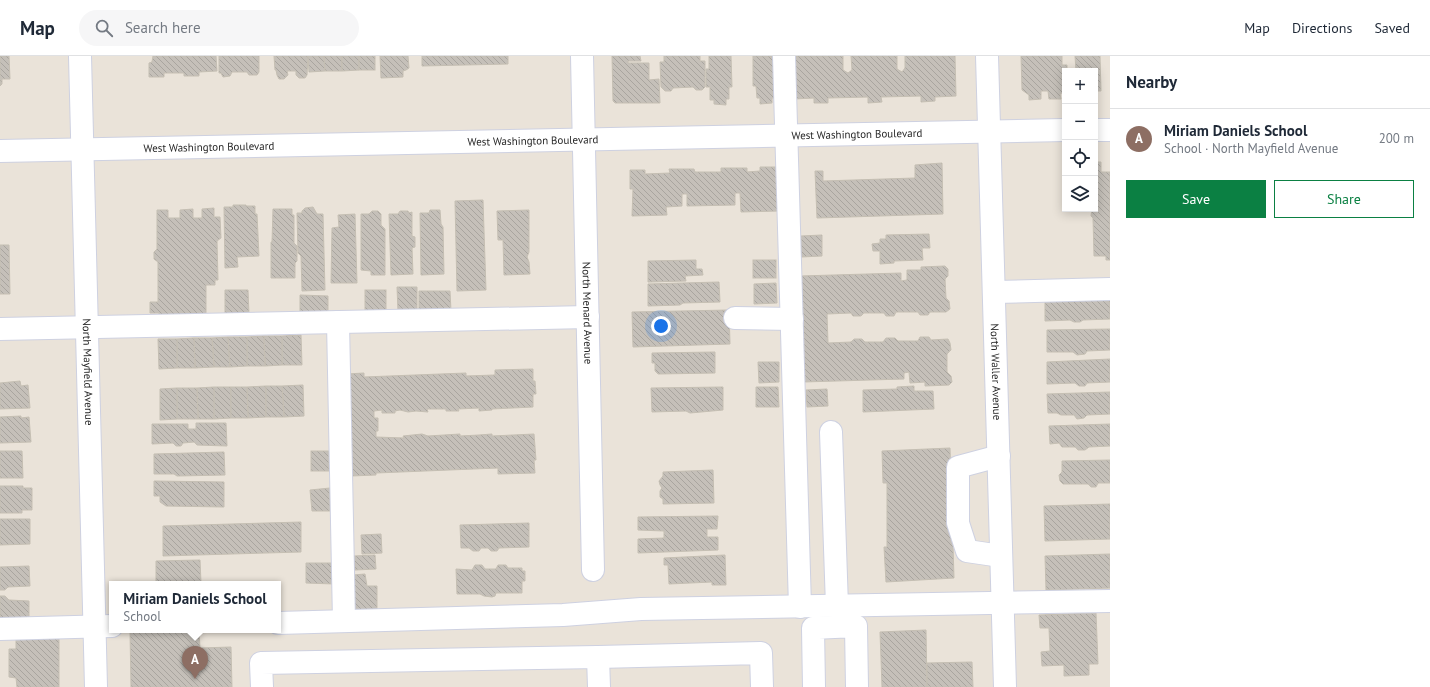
<!DOCTYPE html>
<meta charset="utf-8">
<style>
body{margin:0;font-family:"PT Sans",sans-serif;background:#f6f6f7;color:#1f2937}
.controls{position:absolute;right:12px;top:12px;display:grid;overflow:hidden;border-radius:0px;box-shadow:0 2px 10px #0003}
.controls button{width:36px;height:36px;display:grid;place-items:center;padding:0;border:0;border-bottom:1px solid #e0e1e3;background:#fff;color:#1f2937;font:20px sans-serif}
.you{position:absolute;left:661px;top:270px;width:14px;height:14px;margin:-10px;border:3px solid #fff;border-radius:50%;background:#1a73e8;box-shadow:0 0 0 6px #1a73e833}
.badge{display:grid;place-items:center;width:26px;height:26px;border-radius:50%;background:#0b8043;color:#fff;font-size:13px;font-weight:700}
.pin{position:absolute;translate:-50% -33px;filter:drop-shadow(0 1px 2px #0008)}
.pin::after{content:'';position:absolute;top:21px;width:14px;height:12px;background:inherit;clip-path:polygon(0 0,100% 0,50% 100%)}
.popup{position:absolute;left:109px;top:525px;width:172px;height:52px;box-sizing:border-box;display:grid;place-content:center;border-radius:0px;background:#fff;filter:drop-shadow(0 1px 3px #0005);font-size:13px;white-space:nowrap;color:#747a83}
.popup b{font-size:15px;color:#1f2937}
.popup::after{content:'';position:absolute;left:50%;top:100%;margin-left:-8px;border:8px solid transparent;border-top-color:#fff}
.list{margin:0;padding:0;list-style:none}
h2{display:flex;justify-content:space-between;align-items:center;height:52px;margin:0;padding:0 16px;font-size:17px}
h2 small{font-size:13px;font-weight:400;color:#747a83}
.list li{display:grid;grid-template-columns:26px 1fr auto;gap:12px;align-items:center;box-sizing:border-box;height:60px;padding:0 16px;border-top:1px solid #e0e1e3}
.list b{display:block;font-size:15px;white-space:nowrap}
.list p{margin:0;font-size:13px;white-space:nowrap;color:#747a83}
.list em{font-size:13px;font-style:normal;color:#747a83}
.actions{display:flex;gap:8px;padding:12px 16px}
.actions a{flex:1;padding:9px 0;border:1px solid #0b8043;border-radius:0px;text-align:center;font-size:14px;color:#0b8043}
.actions .main{background:#0b8043;color:#fff}
.icon{flex:none;width:22px;height:22px;fill:none;stroke:currentColor;stroke-width:2;stroke-linecap:round;stroke-linejoin:round}
.map{position:relative;flex:none;width:1110px;height:631px;overflow:hidden}
header{display:flex;align-items:center;gap:24px;box-sizing:border-box;height:56px;padding:0 20px;background:#fff;border-bottom:1px solid #e0e1e3}
header strong{font-size:19px}
nav{display:flex;gap:22px;margin-inline-start:auto;font-size:14px}
.search{width:280px;height:36px;background:#f6f6f7;display:flex;align-items:center;gap:10px;box-sizing:border-box;padding:0 14px;border-radius:22px;color:#747a83;font-size:15px}
main{display:flex}
aside{flex:1;background:#fff}
.map>svg:first-child{display:block}
.building{fill:url(#building-back-hatch);stroke:#c5bfb3}
.lines{fill:none;stroke-linecap:round;stroke-linejoin:round}
.minor-casing{stroke:#ced1e1;stroke-width:24}
.minor{stroke:#fff;stroke-width:22}
.labels{text-anchor:middle;dominant-baseline:central;stroke-width:3;stroke-linejoin:round;paint-order:stroke}
.street-label{font-size:11px;fill:#272727;stroke:#fff}
</style>
<header>
<strong>Map</strong>
<div class="search"><svg class="icon" aria-label="search" viewBox="0 0 24 24"><circle cx="10" cy="10" r="6"/><path d="M15 15l6 6"/></svg>Search here</div>
<nav><a>Map</a><a>Directions</a><a>Saved</a></nav>
</header>
<main>
<div class="map">
<svg width="1110" height="631" viewBox="0 0 1110 631">
<defs>
<pattern id="building-back-hatch" width="6" height="6" patternUnits="userSpaceOnUse"><rect width="6" height="6" fill="#c5c0b9"/><path d="M-1 5l2 2M0 0l6 6M5-1l2 2" fill="none" stroke="#a9a59f"/></pattern>
</defs>
<rect width="100%" height="100%" fill="#eae3d9"/>
<g class="building">
<path d="M0 0H9L10 23H2V28L0 30Z"/>
<path d="M153 0H216L217 15 199 16V20H184V17H164V21H149V7L152 6Z"/>
<path d="M219 0H259V16L257 19H249L247 16H232L230 20 223 21 221 17H219Z"/>
<path d="M274 0H308L307 19 305 22H299L296 19V15H287L288 19 284 23H279L277 19 276 14H275Z"/>
<path d="M308 0H324L325 15 309 16Z"/>
<path d="M324 0H342V15H325Z"/>
<path d="M342 0H359V14L342 15Z"/>
<rect x="359" y="0" width="16" height="14"/>
<path d="M380 0H408L409 12 406 14 403 15V21L381 22Z"/>
<path d="M422 0H508V8L422 10Z"/>
<path d="M612 0H640L641 5H628V7H649V24L659 23 660 47H615L613 45Z"/>
<path d="M664 0H700V5H705V31L702 34H696L693 31 673 32 671 35H665L661 31 660 6H664Z"/>
<path d="M709 0H731L732 31H729V43H726V49L714 48V44H710V31H706V13H709Z"/>
<path d="M753 0H774L776 42H772V47L760 48V42H757L756 30H753Z"/>
<path d="M793 0H843V14L848 17 852 14 851 0H897V13L902 16 905 12V0H955L956 40 935 41V45L921 46V40L881 41 882 46 868 47V41L828 42V47H814V42L794 43Z"/>
<path d="M1021 0H1062V9H1067V15H1065V35L1060 38 1061 43H1049L1048 35H1041V43L1029 44V39L1022 34Z"/>
<path d="M1075 0H1100L1101 35H1095V42V15H1076Z"/>
<path d="M1095 106H1101V116H1110V204H1106V200H1094L1093 162 1091 160 1092 153H1095Z"/>
<path d="M942 107 943 158 817 162 815 115H823V125L915 122V109Z"/>
<path d="M760 111H778L779 155 741 156 740 137H735V149L687 150V138H682V150L666 151 667 159 632 160 633 133H630V114H645V118L670 117 669 113H694L695 116H721V112H747V116L760 115Z"/>
<path d="M483 144 486 234 457 235 455 145Z"/>
<path d="M233 149H246V150H255V158H257L259 200 237 201 238 211 225 212 224 151H233Z"/>
<path d="M313 151 317 158H323L325 234 302 235 301 200 298 197 297 157H302V155L305 152Z"/>
<path d="M214 152V161H220L221 182 217 185 218 224H215V229H206V261L159 262V257H150V246H158V206L154 203V196L157 193V154H168V162H180V154L193 153V162H202V153Z"/>
<path d="M273 153H292V159H294V187L297 190V205L295 207V222H271V186H272Z"/>
<path d="M430 154H440L441 168 443 171 444 218 421 219 420 157H429Z"/>
<path d="M529 154V196L527 201 529 206 530 218 504 219 503 184H498L497 155Z"/>
<path d="M372 155H378L381 158V169L385 173V219H371V215L361 214V158H369Z"/>
<path d="M400 155H408L409 157 412 156V180L415 181V191L412 192 413 218 391 219 389 158H398Z"/>
<path d="M355 158 357 227H331L332 172 339 171 338 159Z"/>
<path d="M929 178 930 192H922L923 204 894 205V207L880 208V195H873L872 188 880 187V183H886V179Z"/>
<path d="M822 179V200L801 201V180Z"/>
<path d="M0 189H9L10 238H0Z"/>
<path d="M696 204V213H702L703 219 685 220 686 225 648 226V205Z"/>
<rect x="753" y="204" width="23" height="18"/>
<path d="M945 210 948 213V220L945 223 946 242 949 245 950 253 946 256H930L928 259H920L918 256H896L894 260H886L884 257H864L861 260H853L851 257 827 258 828 287 851 286 854 283H862L865 286H883L886 282H895L898 285H918L920 281H929L931 284 948 283 950 287 951 294 947 298V316L951 320 952 326 949 329 925 330V326L910 327 909 316 904 317V323L803 326 800 220 901 217V225L907 224V214H921V211Z"/>
<path d="M719 226 720 246 683 247 680 249 648 250V228Z"/>
<path d="M776 227 777 247 754 248V228Z"/>
<path d="M397 231H417V254L398 255Z"/>
<path d="M225 234H248L249 258H225Z"/>
<rect x="365" y="234" width="21" height="21"/>
<path d="M419 235H450L451 255 419 256Z"/>
<path d="M300 239 328 240V257H300Z"/>
<path d="M1110 240V263L1083 264 1080 266H1074L1070 264 1045 265V243Z"/>
<path d="M729 254 730 288 633 291 632 256Z"/>
<path d="M1110 273V294L1087 295 1085 298 1077 299 1073 296H1047V274Z"/>
<path d="M301 279 302 309H282V280Z"/>
<path d="M264 280H282V309L265 310Z"/>
<path d="M264 280 265 310H247V281Z"/>
<path d="M228 281 230 311H214L212 282Z"/>
<path d="M228 281H247V310L230 311Z"/>
<path d="M194 282H212L214 311 195 312Z"/>
<path d="M194 282 195 312H177V283Z"/>
<path d="M158 283H177V312L159 313Z"/>
<path d="M715 296V317L658 318 655 315V307H652V297Z"/>
<path d="M1110 303V326L1087 327 1085 330H1079L1075 327 1047 328V306Z"/>
<path d="M758 306H779V326L759 327Z"/>
<path d="M533 313V325H535L536 338H533V351L492 353V354L479 355V352L458 353 459 355H446V353H427L428 356 416 355 408 356 400 354 395 355V357H382V354L374 355V362H378V375H376V381L404 382 403 380 422 378 428 380 460 378V380L479 379 492 378V380L534 378 536 404H534L535 417 498 418V412L376 417V419L351 420 347 318 364 317V321L466 317V320L495 319V314Z"/>
<path d="M20 325 21 330 28 329 30 352 0 353V327Z"/>
<path d="M303 329 304 360 284 361 282 330Z"/>
<path d="M266 330V361L248 362 247 331Z"/>
<path d="M266 330H282L284 361H266Z"/>
<path d="M914 330V335H933L934 353 863 356V334L897 333V331Z"/>
<path d="M214 331H231V362L214 363Z"/>
<path d="M214 331V363H198L197 332Z"/>
<path d="M231 331H247L248 362H231Z"/>
<path d="M723 331V354L690 357 686 355 652 356 651 332Z"/>
<path d="M756 331H778L779 351H756Z"/>
<path d="M177 332H197L198 363H177Z"/>
<path d="M177 332V363L160 364V333Z"/>
<path d="M827 333 828 350 807 351 806 334Z"/>
<path d="M1110 336V358L1087 359 1084 362 1077 363 1074 359H1061L1057 357H1048L1047 338Z"/>
<path d="M21 360V362L29 361 31 386 0 387V361Z"/>
<path d="M196 367H226L227 390 197 389 194 386 183 387 181 390H176L173 387 152 388V368H188V373H196Z"/>
<path d="M1110 368V390L1089 391 1085 394H1078L1075 391H1062L1059 387 1050 388 1049 370Z"/>
<path d="M950 392 954 522 886 526 884 491H887V427H883L882 395Z"/>
<path d="M0 395H22L23 422H0Z"/>
<rect x="311" y="395" width="18" height="20"/>
<path d="M224 396 225 419 177 420 174 418H154V398Z"/>
<path d="M1110 404V427H1098L1096 431H1091L1088 428H1063L1060 425 1059 419 1062 416V405Z"/>
<path d="M713 414 714 447 663 448V443L660 441V435L662 432 660 429 659 425 663 420V416Z"/>
<path d="M154 425 224 426V451L166 450 160 446V440H154Z"/>
<path d="M0 430H23V432H32V454H22V457H0Z"/>
<path d="M330 432V455H312L310 434Z"/>
<path d="M1110 448V483L1045 485 1044 450Z"/>
<path d="M718 460 717 473H707V481H718V494L638 497V483L664 482V475L638 474V461Z"/>
<path d="M0 463H30V488L0 489Z"/>
<path d="M301 466V496L163 500V470Z"/>
<path d="M529 467V491L499 492 497 495H491L488 492H481L479 495H473L469 492H461L460 469Z"/>
<path d="M381 478 382 497 362 498 361 479Z"/>
<path d="M1110 498V532L1046 534 1045 500Z"/>
<path d="M375 499 376 513 355 514 354 500Z"/>
<path d="M725 499 726 529H712V526L669 528 668 509H664V502Z"/>
<path d="M200 504 201 527 175 528V526L156 527V505Z"/>
<path d="M306 507H334V528L306 527Z"/>
<path d="M475 509H482L485 513H496L498 509H506L508 512H522V515H525V525H522V537H496L495 540 492 541 484 540 480 538H457L456 513 472 514Z"/>
<path d="M29 510 30 530 8 531 5 534H0V511Z"/>
<path d="M365 518 367 530H377V553L353 554V519Z"/>
<path d="M0 540H5L9 544 29 545V563L0 564Z"/>
<path d="M1096 557 1098 608H1089V619L1064 620V609L1042 610 1041 596 1050 595 1049 572H1040L1039 559Z"/>
<path d="M926 574 927 631H882L880 576Z"/>
<path d="M199 575 200 592 231 591 232 631H131L130 576Z"/>
<path d="M59 577V631H17L16 622 9 621V593H16V580Z"/>
<path d="M972 606 973 631H927V607Z"/>
</g>
<g class="lines">
<defs>
<g id="minor">
<path id="s1" d="M80 0 96 631"/>
<path id="s2" d="M582 0 593 514"/>
<path d="M784 0 800 551"/>
<path id="s3" d="M987 0 1005 631"/>
<path d="M1095 74H1110"/>
<path id="s4" d="M0 95 1065 74"/>
<path d="M994 236 1110 233"/>
<path d="M735 262 792 263"/>
<path d="M338 266 344 565"/>
<path d="M0 273 588 261"/>
<path d="M831 376 837 550"/>
<path d="M999 400 958 411V467L967 495 1001 500"/>
<path d="M278 567 563 559 641 553 1110 545"/>
<path d="M0 573 112 570"/>
<path d="M598 601 761 597 762 631"/>
<path d="M262 631 261 607 598 601 599 631"/>
<path d="M814 631 813 572 856 570 857 631"/>
</g>
</defs>
<use href="#minor" class="minor-casing"/>
<use href="#minor" class="minor"/>
</g>
<g class="labels">
<g class="street-label">
<text stroke="none"><textPath href="#s4" startOffset="857">West Washington Boulevard</textPath></text>
<text stroke="none"><textPath href="#s4" startOffset="533">West Washington Boulevard</textPath></text>
<text stroke="none"><textPath href="#s4" startOffset="209">West Washington Boulevard</textPath></text>
<text stroke="none"><textPath href="#s2" startOffset="257">North Menard Avenue</textPath></text>
<text stroke="none"><textPath href="#s3" startOffset="316">North Waller Avenue</textPath></text>
<text stroke="none"><textPath href="#s1" startOffset="316">North Mayfield Avenue</textPath></text>
</g>
</g>
</svg>
<div class="controls">
<button>+</button>
<button>−</button>
<button><svg class="icon" aria-label="locate" viewBox="0 0 24 24"><circle cx="12" cy="12" r="6"/><path d="M12 2v4M12 18v4M2 12h4M18 12h4"/></svg></button>
<button><svg class="icon" aria-label="layers" viewBox="0 0 24 24"><path d="M12 4l9 5-9 5-9-5zM3 14l9 5 9-5"/></svg></button>
</div>
<div class="you"></div>
<div class="pin badge" style="left:195px;top:623px;background:#8d6e63">A</div>
<div class="popup"><b>Miriam Daniels School</b>School</div>
</div>
<aside>
<h2>Nearby<small></small></h2>
<ul class="list">
<li><span class="badge" style="background:#8d6e63">A</span><div><b>Miriam Daniels School</b><p>School · North Mayfield Avenue</p></div><em>200 m</em></li>
</ul>
<div class="actions"><a class="main">Save</a><a>Share</a></div>
</aside>
</main>
